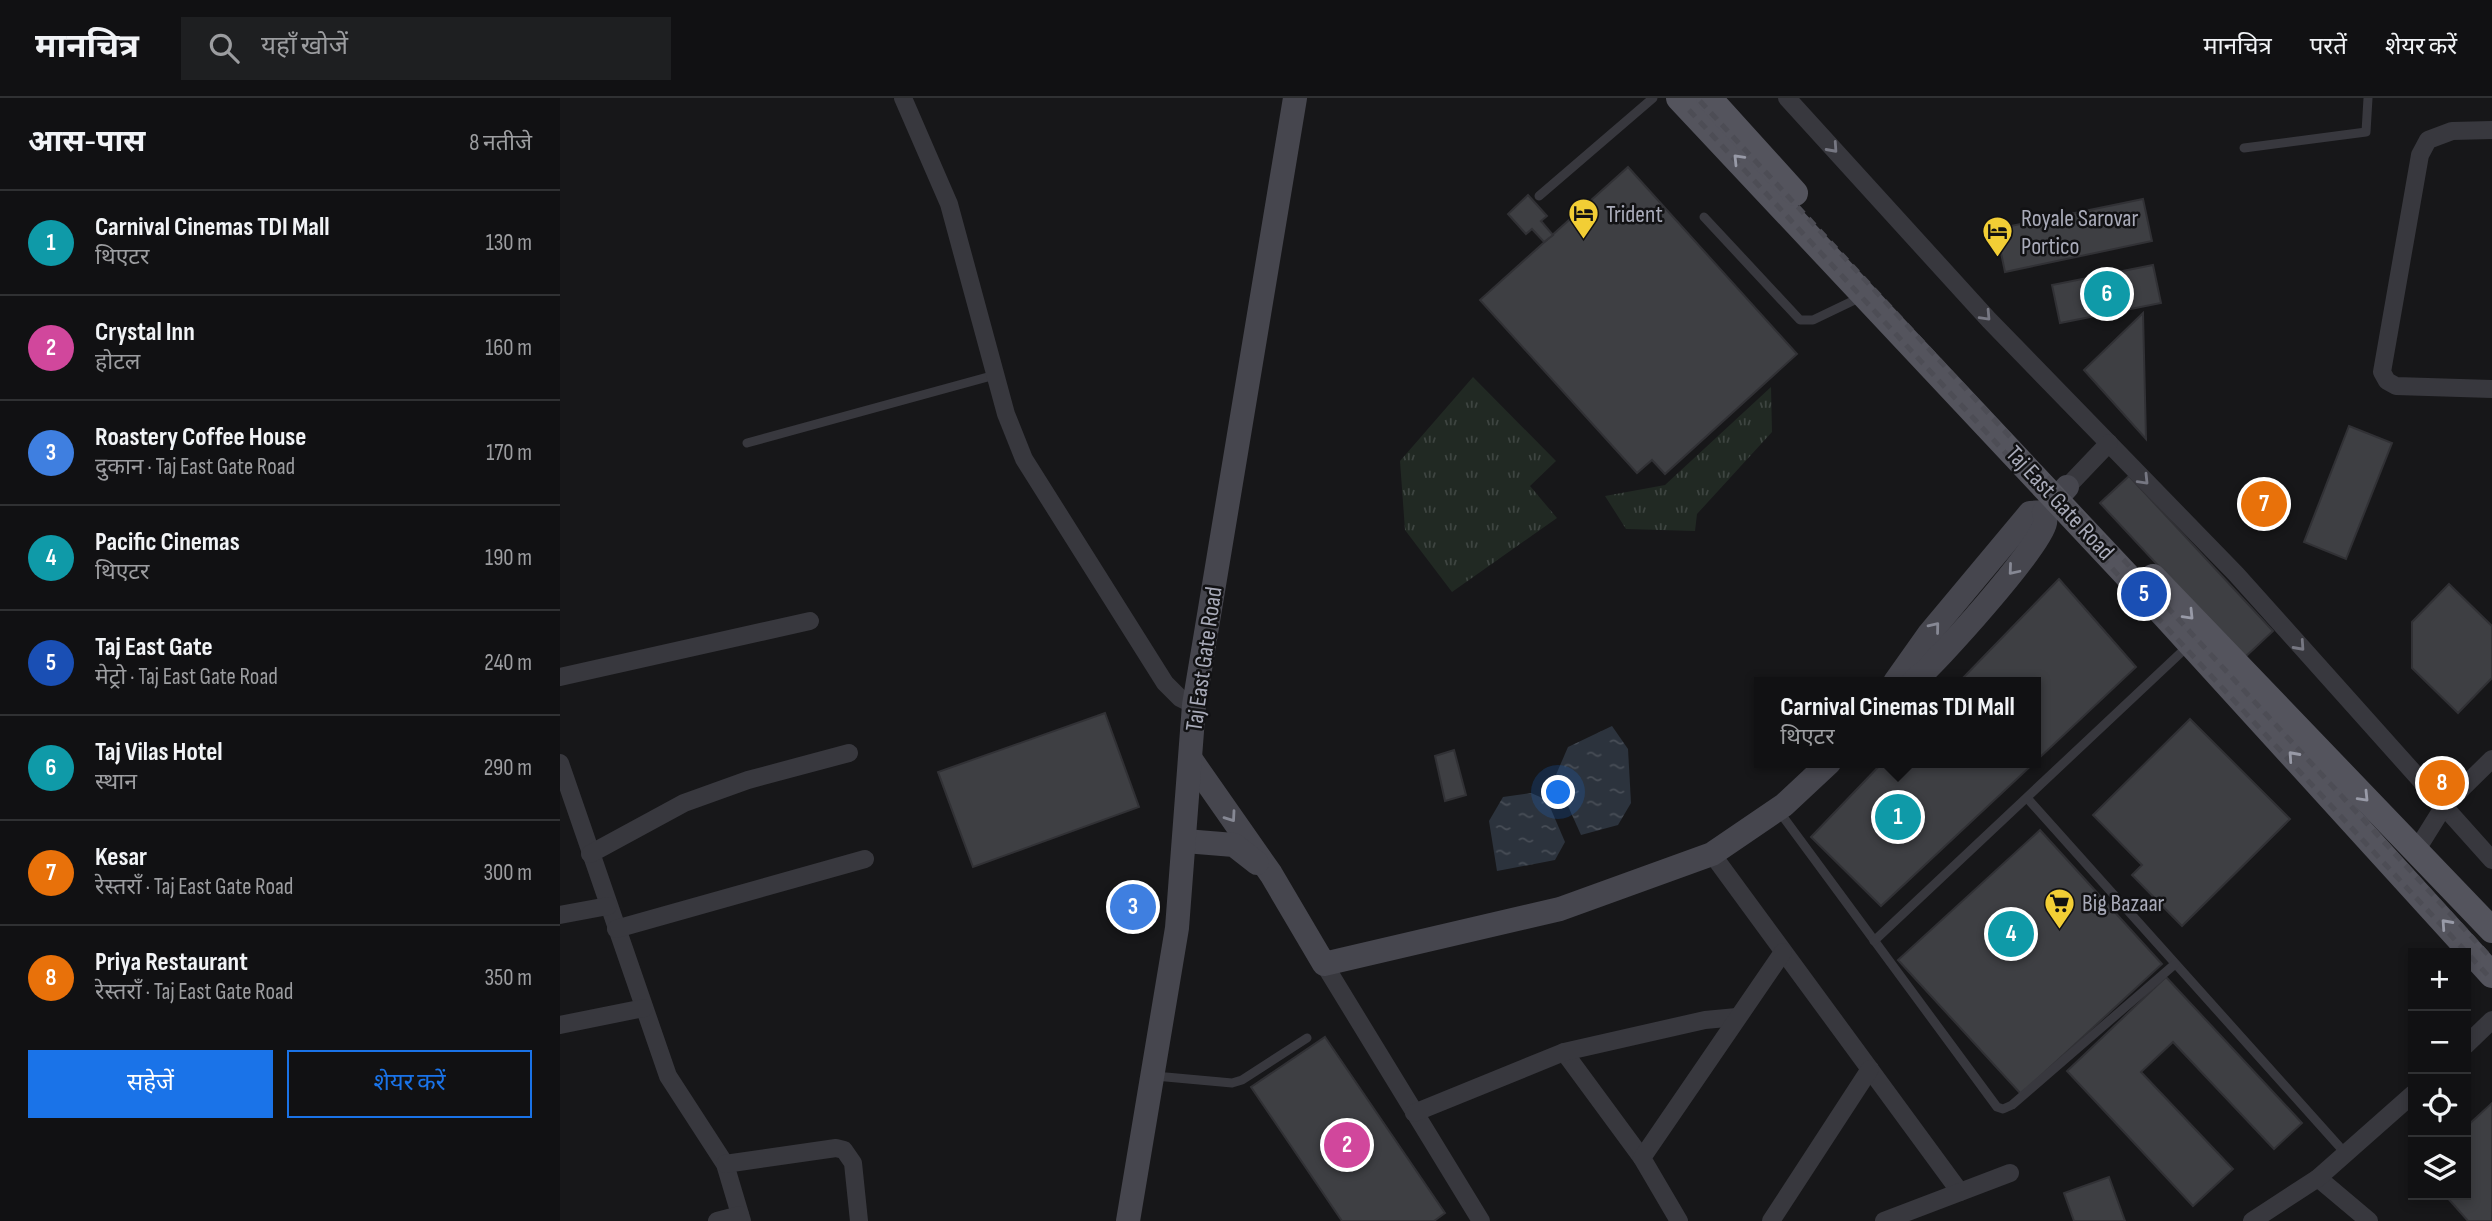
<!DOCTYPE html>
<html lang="hi">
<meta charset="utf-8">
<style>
body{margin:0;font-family:"Sofia Sans Condensed","Noto Sans Devanagari",sans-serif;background:#1e1f21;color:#f1f3f6}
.controls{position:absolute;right:21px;bottom:21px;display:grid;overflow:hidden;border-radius:0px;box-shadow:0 4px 10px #0003}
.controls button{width:63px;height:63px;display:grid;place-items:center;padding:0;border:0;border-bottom:2px solid #303133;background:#111113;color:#f1f3f6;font:35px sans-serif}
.you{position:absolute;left:999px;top:695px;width:24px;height:24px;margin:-18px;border:5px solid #fff;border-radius:50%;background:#1a73e8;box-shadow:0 0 0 10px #1a73e833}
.badge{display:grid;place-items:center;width:46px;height:46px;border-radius:50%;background:#1a73e8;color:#fff;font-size:23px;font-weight:700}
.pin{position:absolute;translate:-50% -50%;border:4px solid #fff;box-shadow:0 2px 7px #0006}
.popup{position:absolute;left:1194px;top:579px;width:287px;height:91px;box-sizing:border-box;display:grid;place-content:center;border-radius:0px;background:#111113;filter:drop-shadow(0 2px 5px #0005);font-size:23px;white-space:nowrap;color:#9c9da0}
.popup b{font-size:26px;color:#f1f3f6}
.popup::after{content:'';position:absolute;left:50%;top:100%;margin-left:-14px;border:14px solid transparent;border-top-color:#111113}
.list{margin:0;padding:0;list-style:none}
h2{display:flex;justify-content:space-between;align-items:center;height:91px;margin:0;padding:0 28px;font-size:30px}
h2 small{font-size:23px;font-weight:400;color:#9c9da0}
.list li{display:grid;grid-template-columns:46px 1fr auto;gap:21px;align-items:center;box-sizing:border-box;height:105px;padding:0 28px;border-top:2px solid #303133}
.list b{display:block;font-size:26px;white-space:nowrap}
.list p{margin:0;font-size:23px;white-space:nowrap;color:#9c9da0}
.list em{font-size:23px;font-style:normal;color:#9c9da0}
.actions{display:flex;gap:14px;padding:21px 28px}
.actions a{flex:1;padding:16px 0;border:2px solid #1a73e8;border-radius:0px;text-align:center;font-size:24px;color:#1a73e8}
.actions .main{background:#1a73e8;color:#fff}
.icon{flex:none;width:38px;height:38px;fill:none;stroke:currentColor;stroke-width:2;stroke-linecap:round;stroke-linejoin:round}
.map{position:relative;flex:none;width:1932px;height:1123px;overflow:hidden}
header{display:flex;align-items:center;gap:42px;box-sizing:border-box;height:98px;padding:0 35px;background:#111113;border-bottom:2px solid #303133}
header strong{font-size:33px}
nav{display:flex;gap:38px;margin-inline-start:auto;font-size:24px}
.search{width:490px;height:63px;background:#1e1f21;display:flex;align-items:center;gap:18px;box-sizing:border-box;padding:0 24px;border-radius:0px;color:#9c9da0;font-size:26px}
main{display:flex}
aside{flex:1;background:#111113}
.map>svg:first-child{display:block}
.grass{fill:url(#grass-tufts)}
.water{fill:url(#water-ripples)}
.building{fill:#3e3f43;stroke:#313135;stroke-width:2}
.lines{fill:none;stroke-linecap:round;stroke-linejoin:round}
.service{stroke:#38383e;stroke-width:9}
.minor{stroke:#38383e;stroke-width:18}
.secondary{stroke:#46464e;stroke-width:24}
.primary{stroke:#54545d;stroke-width:26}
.rail{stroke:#4d4d55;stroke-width:5;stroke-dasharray:9 7;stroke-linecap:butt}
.oneway{stroke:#767782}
.oneway2{stroke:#989aa7}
.oneway3{stroke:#868894}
.labels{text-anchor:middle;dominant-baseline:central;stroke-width:5;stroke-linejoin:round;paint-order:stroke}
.poi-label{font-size:24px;fill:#a9abb9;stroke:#121214;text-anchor:start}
.street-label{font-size:24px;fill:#a9abb9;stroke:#121214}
</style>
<header>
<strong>मानचित्र</strong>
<div class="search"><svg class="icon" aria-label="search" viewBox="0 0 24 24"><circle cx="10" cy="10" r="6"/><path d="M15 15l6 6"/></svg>यहाँ खोजें</div>
<nav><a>मानचित्र</a><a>परतें</a><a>शेयर करें</a></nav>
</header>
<main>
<aside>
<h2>आस-पास<small>8 नतीजे</small></h2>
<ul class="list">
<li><span class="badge" style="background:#0f9aa8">1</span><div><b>Carnival Cinemas TDI Mall</b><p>थिएटर</p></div><em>130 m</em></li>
<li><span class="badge" style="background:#d1479c">2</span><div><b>Crystal Inn</b><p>होटल</p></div><em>160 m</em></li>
<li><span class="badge" style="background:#3f7fe0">3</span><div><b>Roastery Coffee House</b><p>दुकान · Taj East Gate Road</p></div><em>170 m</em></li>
<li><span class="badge" style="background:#0f9aa8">4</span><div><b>Pacific Cinemas</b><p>थिएटर</p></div><em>190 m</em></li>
<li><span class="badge" style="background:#1a4fb4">5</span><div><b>Taj East Gate</b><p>मेट्रो · Taj East Gate Road</p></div><em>240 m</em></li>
<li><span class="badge" style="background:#0f9aa8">6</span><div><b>Taj Vilas Hotel</b><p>स्थान</p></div><em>290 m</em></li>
<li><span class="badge" style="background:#e8710a">7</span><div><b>Kesar</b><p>रेस्तराँ · Taj East Gate Road</p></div><em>300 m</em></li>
<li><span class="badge" style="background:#e8710a">8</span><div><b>Priya Restaurant</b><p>रेस्तराँ · Taj East Gate Road</p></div><em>350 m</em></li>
</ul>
<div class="actions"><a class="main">सहेजें</a><a>शेयर करें</a></div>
</aside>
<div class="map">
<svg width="1932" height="1123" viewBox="0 0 1932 1123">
<defs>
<pattern id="grass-tufts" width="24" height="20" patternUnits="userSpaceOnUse" patternTransform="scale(1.75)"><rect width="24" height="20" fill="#212923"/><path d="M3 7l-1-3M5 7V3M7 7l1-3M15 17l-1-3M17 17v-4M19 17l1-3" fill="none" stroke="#3e4541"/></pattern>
<pattern id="water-ripples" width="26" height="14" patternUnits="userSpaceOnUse" patternTransform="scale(1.75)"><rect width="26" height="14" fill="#2c333d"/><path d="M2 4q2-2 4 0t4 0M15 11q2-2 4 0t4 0" fill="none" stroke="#484e57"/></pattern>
</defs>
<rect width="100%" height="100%" fill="#171719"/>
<g class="grass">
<path d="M913 279 996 363 970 388 997 420 892 494 845 432 840 363Z"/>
<path d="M1211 289 1212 334 1137 416 1135 433 1066 431 1045 398 1105 387Z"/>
</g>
<g class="water">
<path d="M1052 628 1068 651 1071 705 1058 727 1021 737 995 679 1008 649Z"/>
<path d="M971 695 987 702 1005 744 995 762 937 773 929 723 943 699Z"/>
</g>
<g class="building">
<path d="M1068 69 1237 256 1105 376 1092 362 1077 375 920 202Z"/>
<path d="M968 97 987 118 981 123 993 137 984 144 972 131 966 136 948 116Z"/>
<path d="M1583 101 1592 143 1445 174 1436 131Z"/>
<path d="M1593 167 1601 205 1500 225 1492 187Z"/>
<path d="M1583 215 1586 341 1524 272Z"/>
<path d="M1789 328 1832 345 1786 461 1744 444Z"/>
<path d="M1569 378 1713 533 1684 560 1540 405Z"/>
<path d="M1499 481 1576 569 1476 663V584H1399Z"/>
<path d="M1889 486 1932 528V580L1898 615 1852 570V524Z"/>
<path d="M545 615 579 709 413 769 378 674Z"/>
<path d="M1630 621 1730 721 1622 828 1572 777 1582 767 1533 717Z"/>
<path d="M894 652 906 697 885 703 875 658Z"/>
<path d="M1322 665H1474L1321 808 1251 739Z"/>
<path d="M1480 732 1602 866 1461 996 1338 862Z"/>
<path d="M1606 879 1742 1025 1714 1051 1613 944 1581 974 1673 1071 1633 1108 1507 973Z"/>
<path d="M765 939 885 1115 874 1123H782L691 989Z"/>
<path d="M1932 1005V1123H1908L1885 1097H1906V1029Z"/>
<path d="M1549 1079 1565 1123H1514L1504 1095Z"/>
</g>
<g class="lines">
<g class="service">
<path d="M1684 50 1806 34 1808 0"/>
<path d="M979 98 1093 0"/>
<path d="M1144 119 1240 222H1253L1301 199"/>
<path d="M187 345 435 277"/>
<path d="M1467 700 1786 1056"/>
<path d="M1218 712 1437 1009 1443 1011 1452 1007 1615 866"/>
<path d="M1314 843 1629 547"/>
<path d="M595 978 672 985 682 982 747 940"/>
</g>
<g class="minor">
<path d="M343 0 389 106 446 316 464 361 605 585 620 600 634 607"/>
<path d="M1227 0 1429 222 1676 476 1932 762"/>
<path d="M1932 32 1892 33 1868 42 1860 57 1822 274 1827 283 1836 288 1932 291"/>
<path d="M1507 389 1549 345"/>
<path d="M0 579 250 523"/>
<path d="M0 665 108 978 165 1066 182 1123"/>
<path d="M1856 753 1884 708 1932 661"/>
<path d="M30 756 124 705 188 682 289 655"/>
<path d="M1152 756 1400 1094"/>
<path d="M0 817 48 808"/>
<path d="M56 831 305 761"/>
<path d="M764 866 921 1123"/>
<path d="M0 927 84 910"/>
<path d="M1906 947 1932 922"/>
<path d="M1004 954 1082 1060"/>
<path d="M854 1015 1004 954 1145 922 1177 919"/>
<path d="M165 1066 276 1050 284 1052 293 1065 299 1123"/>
<path d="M1758 1080 1809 1123"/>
<path d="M157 1123 180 1117"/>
<path d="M1119 1123 1082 1060 1223 854"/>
<path d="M1211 1123 1310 971"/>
<path d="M1324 1123 1450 1075"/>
<path d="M1692 1123 1758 1080 1853 996"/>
</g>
<g class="secondary">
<path d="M1335 584 1369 536 1470 415 1484 414 1507 389"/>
<path d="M1353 584C1375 567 1481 448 1485 425 1486 422 1485 418 1484 414"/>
<path d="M632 663 711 776 764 866 1000 811 1152 756 1224 707 1269 665"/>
<path d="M625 743 674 747 697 765"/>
<path d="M568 1123 617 830 634 607 735 0"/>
</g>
<g class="primary">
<path d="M1119 0 1606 519 1932 877"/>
<path d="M1149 0 1235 95"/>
<path d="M1593 479 1932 832"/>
</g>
<g class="rail">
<path d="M1140 3 1932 861"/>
<path d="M1129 12 1932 882"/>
</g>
</g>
<defs><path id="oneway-chevron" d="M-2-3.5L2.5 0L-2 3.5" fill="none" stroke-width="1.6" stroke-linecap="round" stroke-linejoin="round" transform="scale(1.75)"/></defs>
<g class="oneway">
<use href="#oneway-chevron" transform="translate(1273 50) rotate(48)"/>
<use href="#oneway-chevron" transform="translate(1426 218) rotate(47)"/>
<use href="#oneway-chevron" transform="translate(1584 382) rotate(46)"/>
<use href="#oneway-chevron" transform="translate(1740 548) rotate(48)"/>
</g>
<g class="oneway2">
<use href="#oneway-chevron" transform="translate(1178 61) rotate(-134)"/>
<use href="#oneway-chevron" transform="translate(1629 517) rotate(46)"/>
<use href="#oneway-chevron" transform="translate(1733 658) rotate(-132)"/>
<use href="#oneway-chevron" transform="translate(1804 699) rotate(46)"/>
<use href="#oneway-chevron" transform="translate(1886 826) rotate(-132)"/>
</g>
<g class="oneway3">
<use href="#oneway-chevron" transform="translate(1453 472) rotate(130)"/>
<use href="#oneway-chevron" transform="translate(1375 529) rotate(-51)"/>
<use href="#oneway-chevron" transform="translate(671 719) rotate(55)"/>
</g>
<defs>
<symbol id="hotel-pin" viewBox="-11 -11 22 30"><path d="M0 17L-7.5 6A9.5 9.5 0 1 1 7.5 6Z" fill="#f2ce35" stroke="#121214"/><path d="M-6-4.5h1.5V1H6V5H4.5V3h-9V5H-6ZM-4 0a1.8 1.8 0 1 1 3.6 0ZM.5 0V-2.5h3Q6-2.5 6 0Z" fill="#111"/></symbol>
<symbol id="supermarket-pin" viewBox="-11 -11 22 30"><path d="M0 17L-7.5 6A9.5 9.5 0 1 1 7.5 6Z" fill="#f2ce35" stroke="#121214"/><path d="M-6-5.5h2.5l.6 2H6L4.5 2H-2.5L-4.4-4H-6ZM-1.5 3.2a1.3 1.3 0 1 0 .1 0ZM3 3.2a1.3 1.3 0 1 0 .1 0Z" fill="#111"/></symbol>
</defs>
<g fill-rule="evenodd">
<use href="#hotel-pin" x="1006" y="98" width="35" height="47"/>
<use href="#hotel-pin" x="1420" y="116" width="35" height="47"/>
<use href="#supermarket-pin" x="1482" y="788" width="35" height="47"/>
</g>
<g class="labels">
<g class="poi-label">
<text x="1046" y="116">Trident</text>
<text x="1461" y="120">Royale Sarovar<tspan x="1461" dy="28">Portico</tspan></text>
<text x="1522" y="805">Big Bazaar</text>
</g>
<g class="street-label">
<text transform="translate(1500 405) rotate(47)">Taj East Gate Road</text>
<text transform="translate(644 561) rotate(-82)">Taj East Gate Road</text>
</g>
</g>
</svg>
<div class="controls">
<button>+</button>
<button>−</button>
<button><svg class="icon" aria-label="locate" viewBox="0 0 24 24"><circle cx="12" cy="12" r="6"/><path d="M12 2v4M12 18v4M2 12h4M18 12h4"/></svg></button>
<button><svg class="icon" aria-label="layers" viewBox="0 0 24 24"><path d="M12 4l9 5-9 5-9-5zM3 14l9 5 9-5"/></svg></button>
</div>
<div class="you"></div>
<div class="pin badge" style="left:1338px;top:719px;background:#0f9aa8">1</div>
<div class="popup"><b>Carnival Cinemas TDI Mall</b>थिएटर</div>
<div class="pin badge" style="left:787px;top:1047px;background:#d1479c">2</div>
<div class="pin badge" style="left:573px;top:809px;background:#3f7fe0">3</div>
<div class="pin badge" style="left:1451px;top:836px;background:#0f9aa8">4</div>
<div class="pin badge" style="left:1584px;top:496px;background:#1a4fb4">5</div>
<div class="pin badge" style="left:1547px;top:196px;background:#0f9aa8">6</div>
<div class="pin badge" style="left:1704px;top:406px;background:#e8710a">7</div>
<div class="pin badge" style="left:1882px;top:685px;background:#e8710a">8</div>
</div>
</main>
